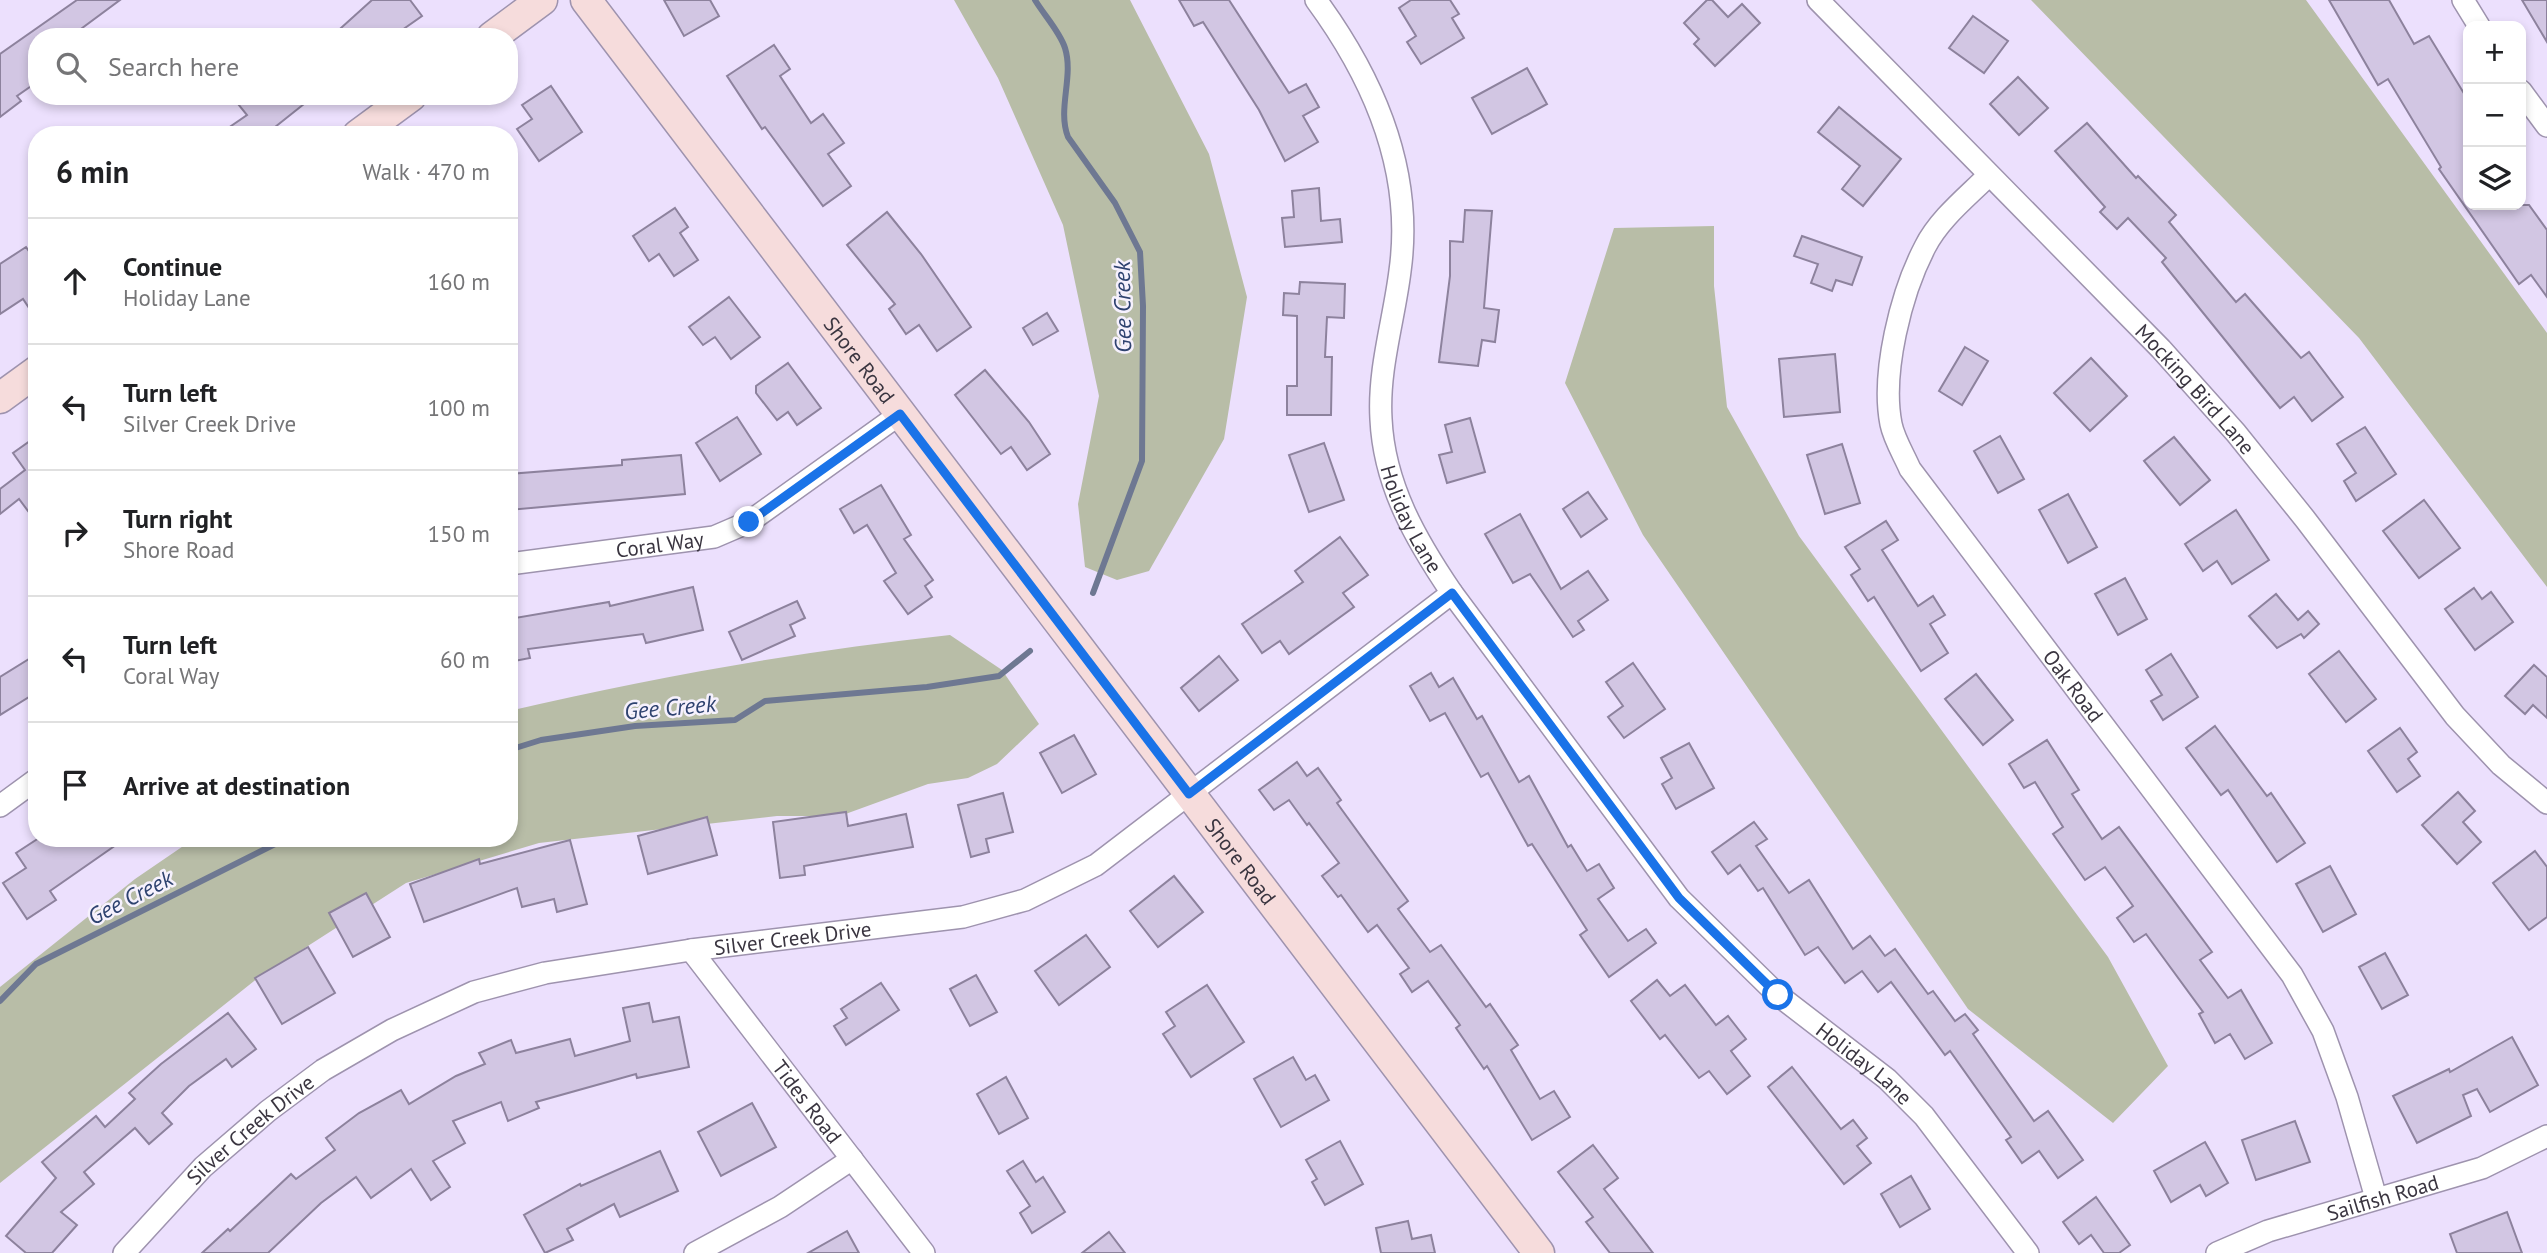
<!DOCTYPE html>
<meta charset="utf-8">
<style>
body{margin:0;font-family:"PT Sans",sans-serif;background:#f6f6f6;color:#202124}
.controls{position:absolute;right:21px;top:21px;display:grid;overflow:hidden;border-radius:14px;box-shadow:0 4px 10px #0003}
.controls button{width:63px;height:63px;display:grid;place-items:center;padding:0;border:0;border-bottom:2px solid #e0e0e0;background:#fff;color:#202124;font:35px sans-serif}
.stop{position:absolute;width:21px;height:21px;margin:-16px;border:5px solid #1a73e8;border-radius:50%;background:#fff}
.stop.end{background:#1a73e8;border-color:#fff;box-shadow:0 2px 7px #0008}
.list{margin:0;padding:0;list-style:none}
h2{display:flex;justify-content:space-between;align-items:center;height:91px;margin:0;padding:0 28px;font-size:30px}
h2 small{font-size:23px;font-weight:400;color:#757577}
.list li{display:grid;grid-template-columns:46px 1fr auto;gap:21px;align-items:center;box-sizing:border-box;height:126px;padding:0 28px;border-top:2px solid #e0e0e0}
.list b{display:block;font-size:26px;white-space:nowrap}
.list p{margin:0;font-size:23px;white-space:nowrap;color:#757577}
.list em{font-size:23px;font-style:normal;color:#757577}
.icon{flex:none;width:38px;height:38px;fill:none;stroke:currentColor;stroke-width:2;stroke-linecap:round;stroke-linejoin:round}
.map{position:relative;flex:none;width:2547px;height:1253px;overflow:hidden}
.search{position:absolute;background:#fff;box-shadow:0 4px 10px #0003;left:28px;top:28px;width:490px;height:77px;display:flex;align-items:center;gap:18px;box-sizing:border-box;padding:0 24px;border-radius:28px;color:#757577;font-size:26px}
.panel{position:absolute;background:#fff;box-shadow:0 4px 10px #0003;left:28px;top:126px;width:490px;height:721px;border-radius:28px}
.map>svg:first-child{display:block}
.green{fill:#b8bda7}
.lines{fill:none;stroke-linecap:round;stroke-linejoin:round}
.stream{stroke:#6e7892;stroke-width:6}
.building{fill:#d2c6e3;stroke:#8d829d;stroke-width:2}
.street-casing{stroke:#9e93ae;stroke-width:24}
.secondary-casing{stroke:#9e93ae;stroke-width:33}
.street{stroke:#fff;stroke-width:21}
.secondary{stroke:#f6dcdc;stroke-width:30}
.route{stroke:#1a73e8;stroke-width:9}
.labels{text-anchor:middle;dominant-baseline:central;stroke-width:5;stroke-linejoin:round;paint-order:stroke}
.street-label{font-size:21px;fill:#3a3540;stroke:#f6f1fd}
.water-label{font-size:23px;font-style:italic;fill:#2e426f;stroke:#f6f1fd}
</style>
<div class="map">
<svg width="2547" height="1253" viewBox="0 0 2547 1253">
<rect width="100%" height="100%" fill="#ece0fd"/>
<g class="green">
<path d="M954 0H1130L1209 154 1247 297 1224 439 1149 571 1117 580 1085 567 1078 504 1099 396 1063 225 998 78Z"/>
<path d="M2031 0H2306L2547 333V587L2359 338Z"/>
<path d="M1714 226V286L1727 407 1799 536 2108 957 2168 1066 2113 1123 1968 1009 1643 535 1565 383 1614 228Z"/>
<path d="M950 635 1002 670 1039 724 997 764 968 778 928 784 840 816H777L539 843 406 883 258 978 0 1183V987L135 879 195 838H509V711C655 677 801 651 950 635Z"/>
</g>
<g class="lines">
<g class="stream">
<path d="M1035 0C1044 15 1060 32 1065 48 1074 77 1057 109 1068 137L1115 203 1140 252 1143 306 1142 461 1093 593"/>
<path d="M509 750 541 740 635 726 735 720 765 701 927 687 999 676 1030 651"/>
<path d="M0 1001 36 964 287 838"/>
</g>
</g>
<g class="building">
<path d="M77 0H120L70 37H37V82L17 96 21 101 0 117V54Z"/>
<path d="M372 0H410L422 16 392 37H331Z"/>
<path d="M664 0H710L719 16 684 36Z"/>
<path d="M1179 0H1229L1289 93 1306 84 1319 107 1303 116 1318 142 1285 161 1259 110 1203 22 1194 26Z"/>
<path d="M1411 0H1450L1459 14 1452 18 1464 38 1421 64 1407 42 1416 36 1399 8Z"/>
<path d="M1707 0H1712L1728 17 1742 4 1760 23 1715 66 1694 44 1699 39 1684 23Z"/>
<path d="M2329 0H2389L2414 44 2429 36 2468 100V205H2529L2547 230V297L2531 275 2519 284 2439 169 2441 167 2388 79 2378 85Z"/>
<path d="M2522 0H2547V42Z"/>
<path d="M1973 16 2008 41 1984 73 1949 48Z"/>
<path d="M774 45 790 69 780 76 811 123 823 114 844 143 828 154 851 186 823 206 765 127 762 129 727 76Z"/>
<path d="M1527 68 1547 104 1492 134 1472 98Z"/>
<path d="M2018 77 2048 108 2019 135 1990 104Z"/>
<path d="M551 86 582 132 539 161 517 129 532 119 522 105Z"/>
<path d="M248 96H314L265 135H218L247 115 238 104Z"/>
<path d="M1839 107 1901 159 1863 206 1842 189 1860 166 1818 132Z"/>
<path d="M2087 123 2136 178 2138 176 2176 215 2169 222 2236 302 2245 294 2301 358 2309 352 2343 397 2312 421 2294 397 2280 408 2162 262 2166 258 2128 218 2117 229 2100 212 2105 207 2055 151Z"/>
<path d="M1319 188 1321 221 1340 219 1342 242 1285 247 1282 218 1294 217 1292 191Z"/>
<path d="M675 208 688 227 680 233 698 260 674 276 659 254 649 261 633 236Z"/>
<path d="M1465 210 1492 211 1484 308 1499 310 1495 342 1482 340 1478 366 1439 362 1450 276V241L1463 242Z"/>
<path d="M887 212 921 254 971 327 937 351 919 325 906 334 889 309 895 304 847 245Z"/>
<path d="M1802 236 1862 257 1852 285 1836 280 1832 291 1811 283 1818 264 1794 256Z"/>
<path d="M26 247 37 263V320L23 299 0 314V264Z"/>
<path d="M1300 282 1345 284 1344 318 1327 317 1325 357H1332L1331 415H1287V386H1297V316L1283 315 1284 293 1299 294Z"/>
<path d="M729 297 760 337 731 359 715 337 703 345 689 327Z"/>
<path d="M1047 313 1058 331 1033 345 1023 328Z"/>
<path d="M1965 347 1988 361 1962 405 1939 391Z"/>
<path d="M1835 354 1840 412 1784 417 1779 359Z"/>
<path d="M2091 358 2127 396 2090 431 2054 393Z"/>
<path d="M788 363 821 408 797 425 788 412 777 420 756 393V386Z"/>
<path d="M985 370 1029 422 1050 454 1027 470 1011 447 1001 454 955 395Z"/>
<path d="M737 417 761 454 720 481 696 443Z"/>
<path d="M1470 418 1485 472 1447 483 1439 455 1452 452 1445 425Z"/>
<path d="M2365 427 2396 474 2356 501 2344 481 2356 473 2337 444Z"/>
<path d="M37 436V523L19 499 0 514V489L25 470 13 453Z"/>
<path d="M2000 436 2024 479 1998 493 1974 451Z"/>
<path d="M2174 437 2210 480 2180 505 2144 461Z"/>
<path d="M1324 443 1344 500 1309 512 1289 455Z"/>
<path d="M1842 444 1860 503 1825 514 1807 455Z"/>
<path d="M681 455 685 494 509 510V474L622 465V460Z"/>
<path d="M881 485 911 535 904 539 933 580 925 586 932 597 908 614 884 581 896 573 867 525 854 533 840 509Z"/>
<path d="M1588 492 1607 519 1581 537 1563 509Z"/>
<path d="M2068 494 2097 547 2068 563 2039 510Z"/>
<path d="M2424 500 2460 548 2419 578 2383 531Z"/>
<path d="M2236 510 2269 560 2232 584 2217 561 2203 571 2185 544Z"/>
<path d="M1520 514 1561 589 1588 571 1608 600 1578 621 1584 630 1573 637 1530 574 1513 583 1485 534Z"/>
<path d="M1886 521 1898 540 1882 550 1918 606 1933 596 1945 615 1930 624 1948 653 1921 671 1874 597 1868 601 1851 575 1860 569 1845 547Z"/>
<path d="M1340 537 1368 575 1343 593 1354 607 1289 654 1280 641 1262 653 1242 624 1303 582 1295 571Z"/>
<path d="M2125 578 2147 619 2118 635 2095 594Z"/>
<path d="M693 587 703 630 646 643 643 634 528 649 530 658 509 662V619L609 602 610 606Z"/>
<path d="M2474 588 2482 599 2491 592 2513 622 2475 650 2445 609Z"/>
<path d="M2276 594 2298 620 2308 611 2319 624 2304 638 2301 634 2277 648 2249 616Z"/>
<path d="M797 601 805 618 790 625 795 636 742 660 729 632Z"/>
<path d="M2339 651 2376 699 2346 722 2309 674Z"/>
<path d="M37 654V692L0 715V677Z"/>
<path d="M2171 654 2198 697 2163 720 2151 701 2162 695 2146 670Z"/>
<path d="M1219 656 1238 680 1199 711 1181 688Z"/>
<path d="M1633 663 1665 709 1624 738 1608 717 1623 706 1606 682Z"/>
<path d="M2534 665 2547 677V718L2533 705 2525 714 2505 696Z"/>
<path d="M1431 673 1439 687 1453 678 1477 719 1482 716 1519 782 1529 776 1568 847 1571 845 1587 871 1599 864 1614 888 1598 899 1628 941 1646 929 1656 943 1609 977 1580 935 1587 930 1532 844 1528 846 1488 773 1481 777 1445 713 1430 721 1410 686Z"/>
<path d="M1976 674 2013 720 1983 745 1945 699Z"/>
<path d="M2215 726 2267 796 2271 793 2305 843 2277 862 2228 790 2221 795 2186 748Z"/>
<path d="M2400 728 2417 752 2408 759 2420 776 2397 792 2368 751Z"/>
<path d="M1074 735 1096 774 1062 793 1040 753Z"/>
<path d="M2047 740 2079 790 2072 794 2102 839 2119 827 2212 952 2200 960 2228 998 2241 990 2272 1043 2245 1059 2230 1034 2215 1043 2199 1014 2203 1012 2146 934 2134 942 2117 918 2133 906 2105 867 2085 880 2053 834 2063 827 2035 782 2024 788 2009 764Z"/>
<path d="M1689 743 1714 788 1676 809 1662 784 1672 778 1661 758Z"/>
<path d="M1297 762 1307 776 1318 768 1341 800 1337 803 1408 901 1398 909 1430 952 1441 945 1486 1007 1490 1004 1518 1045 1511 1050 1540 1099 1554 1091 1570 1117 1532 1140 1487 1066 1484 1069 1456 1028 1460 1025 1428 981 1412 992 1400 974 1409 968 1377 925 1368 932 1341 895 1338 897 1322 876 1339 863 1309 823 1307 825 1289 800 1274 810 1259 790Z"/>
<path d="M2458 792 2475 811 2463 822 2481 842 2457 864 2422 825Z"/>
<path d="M1003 793 1013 832 986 839 989 852 971 857 958 805Z"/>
<path d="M846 812 848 826 906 814 913 847 804 866 805 875 780 878 773 822Z"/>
<path d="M707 817 717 855 648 874 638 836Z"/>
<path d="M1754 822 1767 839 1756 846 1789 893 1809 880 1853 949 1870 936 1885 956 1895 949 1928 994 1933 991 1955 1021 1965 1014 1978 1030 1973 1034 2034 1121 2048 1111 2083 1160 2058 1178 2039 1151 2022 1163 2006 1140 2011 1137 1950 1051 1945 1055 1891 982 1878 992 1862 971 1845 983 1818 947 1805 955 1763 888 1758 891 1740 865 1728 874 1712 852Z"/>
<path d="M39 838H126L50 891 56 900 27 919 3 883 26 868 16 853Z"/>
<path d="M570 840 587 904 557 912 554 899 522 907 517 888 424 922 410 884 479 859 480 864Z"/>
<path d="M2535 851 2547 867V917L2529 930 2493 883Z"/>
<path d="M2330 866 2356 914 2323 932 2296 884Z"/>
<path d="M1174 876 1203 912 1158 947 1130 911Z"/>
<path d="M366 893 390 937 353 957 329 913Z"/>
<path d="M1086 935 1110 967 1059 1005 1035 971Z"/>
<path d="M308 947 335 993 282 1024 255 978Z"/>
<path d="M2385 953 2408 995 2382 1009 2359 967Z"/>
<path d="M976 975 997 1012 970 1026 950 989Z"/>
<path d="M1657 980 1670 996 1685 985 1716 1025 1728 1016 1746 1039 1731 1051 1750 1076 1727 1094 1709 1071 1699 1078 1665 1035 1660 1039 1631 1001Z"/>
<path d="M881 983 899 1010 846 1045 834 1026 847 1018 841 1009Z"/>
<path d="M1207 985 1244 1042 1191 1077 1163 1034 1175 1026 1166 1012Z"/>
<path d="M649 1003 653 1022 679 1017 689 1067 637 1078 636 1074 536 1102 539 1108 508 1121 501 1102 453 1121 465 1143 433 1161 450 1187 431 1200 411 1169 371 1198 356 1177 321 1203 268 1253H202L228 1229 230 1231 291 1174 296 1179 335 1150 326 1138 359 1113 401 1090 409 1104 456 1076 485 1064 479 1053 511 1040 516 1053 570 1039 575 1056 630 1041 623 1008Z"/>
<path d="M228 1013 256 1049 232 1067 226 1059 189 1086 162 1113 172 1124 149 1144 135 1128 84 1172 94 1184 61 1212 77 1225 52 1253H26L6 1236 56 1178 42 1162 96 1116 105 1127 135 1099 129 1093 161 1064Z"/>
<path d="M2512 1037 2538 1085 2490 1112 2477 1089 2463 1095 2471 1116 2417 1143 2393 1096 2449 1069 2450 1072Z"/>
<path d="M1293 1057 1306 1080 1315 1075 1329 1100 1281 1127 1254 1079Z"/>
<path d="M1792 1067 1841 1129 1853 1120 1867 1138 1857 1146 1871 1163 1844 1184 1768 1087Z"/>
<path d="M1006 1077 1028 1118 999 1134 977 1094Z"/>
<path d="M752 1103 776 1147 721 1176 698 1132Z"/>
<path d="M2295 1121 2310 1162 2256 1180 2242 1140Z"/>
<path d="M1340 1141 1363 1184 1325 1205 1312 1182 1317 1179 1306 1160Z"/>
<path d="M2205 1142 2228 1183 2206 1196 2200 1185 2171 1202 2154 1171Z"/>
<path d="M1593 1145 1618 1178 1604 1189 1653 1253H1610L1586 1222 1593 1217 1558 1172Z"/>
<path d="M660 1151 678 1191 620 1217 614 1204 567 1229 573 1240 545 1253 524 1215 580 1184 581 1186Z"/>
<path d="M1023 1161 1036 1182 1043 1177 1065 1212 1032 1233 1020 1213 1030 1206 1007 1171Z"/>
<path d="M1911 1176 1930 1209 1900 1227 1881 1194Z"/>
<path d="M2096 1197 2130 1245 2119 1253H2104L2091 1235 2079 1244 2063 1222Z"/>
<path d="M2507 1212 2522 1253H2457L2450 1234Z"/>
<path d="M1408 1221 1412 1239 1431 1235 1435 1253H1381L1376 1228Z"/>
<path d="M847 1231 859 1253H808Z"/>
<path d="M1109 1232 1125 1253H1082Z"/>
</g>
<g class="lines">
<defs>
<g id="street">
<path id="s1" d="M1316 0C1374 79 1414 171 1400 271 1394 320 1378 369 1381 419 1384 485 1416 540 1452 593L1679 898 1778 995 1887 1079 1924 1116 2028 1253"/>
<path id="s2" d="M1818 0 2161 349 2236 433 2305 519 2455 716 2501 765 2547 803"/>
<path d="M2463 0 2479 26"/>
<path d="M2521 91 2547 126"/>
<path id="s3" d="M1989 175C1967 197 1939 219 1925 247 1901 293 1881 373 1891 424 1894 439 1904 455 1910 469L2292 975 2323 1031 2347 1097 2376 1198"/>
<path id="s4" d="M509 564 714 537 749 522 900 414"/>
<path d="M0 806 37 779"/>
<path id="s5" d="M691 950 924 1253"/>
<path id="s6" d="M124 1253 203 1167 268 1111 323 1070 392 1030 474 992 545 973 691 950 963 917 1025 900 1096 865 1452 593"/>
<path d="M695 1253 780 1207 852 1159"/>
<path id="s7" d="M2217 1253 2268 1231 2482 1168 2547 1136"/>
</g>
<g id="secondary">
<path id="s8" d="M586 0 1539 1253"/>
<path d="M492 37 542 0"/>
<path d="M358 135 411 96"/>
<path d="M0 398 37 371"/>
</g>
</defs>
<use href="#street" class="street-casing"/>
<use href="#secondary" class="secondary-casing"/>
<use href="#street" class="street"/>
<use href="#secondary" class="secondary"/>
</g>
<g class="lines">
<path class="route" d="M749 522 900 414 1189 794 1452 593 1679 898 1778 995"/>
</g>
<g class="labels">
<g class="street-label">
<text stroke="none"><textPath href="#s8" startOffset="452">Shore Road</textPath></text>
<text stroke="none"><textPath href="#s2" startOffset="542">Mocking Bird Lane</textPath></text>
<text stroke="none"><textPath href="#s1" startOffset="546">Holiday Lane</textPath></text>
<text stroke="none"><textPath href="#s4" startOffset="152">Coral Way</textPath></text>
<text stroke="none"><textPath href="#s3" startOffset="600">Oak Road</textPath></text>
<text stroke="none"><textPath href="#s8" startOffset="1082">Shore Road</textPath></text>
<text stroke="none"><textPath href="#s6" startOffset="765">Silver Creek Drive</textPath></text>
<text stroke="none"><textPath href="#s1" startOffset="1260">Holiday Lane</textPath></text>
<text stroke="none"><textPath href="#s5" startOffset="191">Tides Road</textPath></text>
<text stroke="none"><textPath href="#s6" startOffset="177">Silver Creek Drive</textPath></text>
<text stroke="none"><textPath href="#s7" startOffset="175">Sailfish Road</textPath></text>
</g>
<g class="water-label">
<text transform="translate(1122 307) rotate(-91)">Gee Creek</text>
<text transform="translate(670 707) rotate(-5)">Gee Creek</text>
<text transform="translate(130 897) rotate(-27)">Gee Creek</text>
</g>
</g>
</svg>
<div class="controls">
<button>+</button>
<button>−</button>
<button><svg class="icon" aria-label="layers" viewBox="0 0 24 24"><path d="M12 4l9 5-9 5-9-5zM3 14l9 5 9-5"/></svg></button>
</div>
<div class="stop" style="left:1778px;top:995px"></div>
<div class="stop end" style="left:749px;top:522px"></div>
<div class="search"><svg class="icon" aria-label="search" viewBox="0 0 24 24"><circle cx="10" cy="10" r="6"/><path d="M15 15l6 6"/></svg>Search here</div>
<section class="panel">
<h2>6 min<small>Walk · 470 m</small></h2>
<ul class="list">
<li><svg class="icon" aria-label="ahead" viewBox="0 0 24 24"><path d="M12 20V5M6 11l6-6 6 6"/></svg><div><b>Continue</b><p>Holiday Lane</p></div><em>160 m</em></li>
<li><svg class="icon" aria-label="left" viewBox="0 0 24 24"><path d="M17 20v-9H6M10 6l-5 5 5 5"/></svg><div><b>Turn left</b><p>Silver Creek Drive</p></div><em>100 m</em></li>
<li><svg class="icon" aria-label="right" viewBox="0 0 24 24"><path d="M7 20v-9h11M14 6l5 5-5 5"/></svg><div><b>Turn right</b><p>Shore Road</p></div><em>150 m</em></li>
<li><svg class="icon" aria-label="left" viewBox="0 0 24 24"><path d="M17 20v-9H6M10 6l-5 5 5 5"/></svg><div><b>Turn left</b><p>Coral Way</p></div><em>60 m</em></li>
<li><svg class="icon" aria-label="arrive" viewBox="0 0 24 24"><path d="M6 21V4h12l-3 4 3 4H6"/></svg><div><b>Arrive at destination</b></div></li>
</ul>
</section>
</div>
